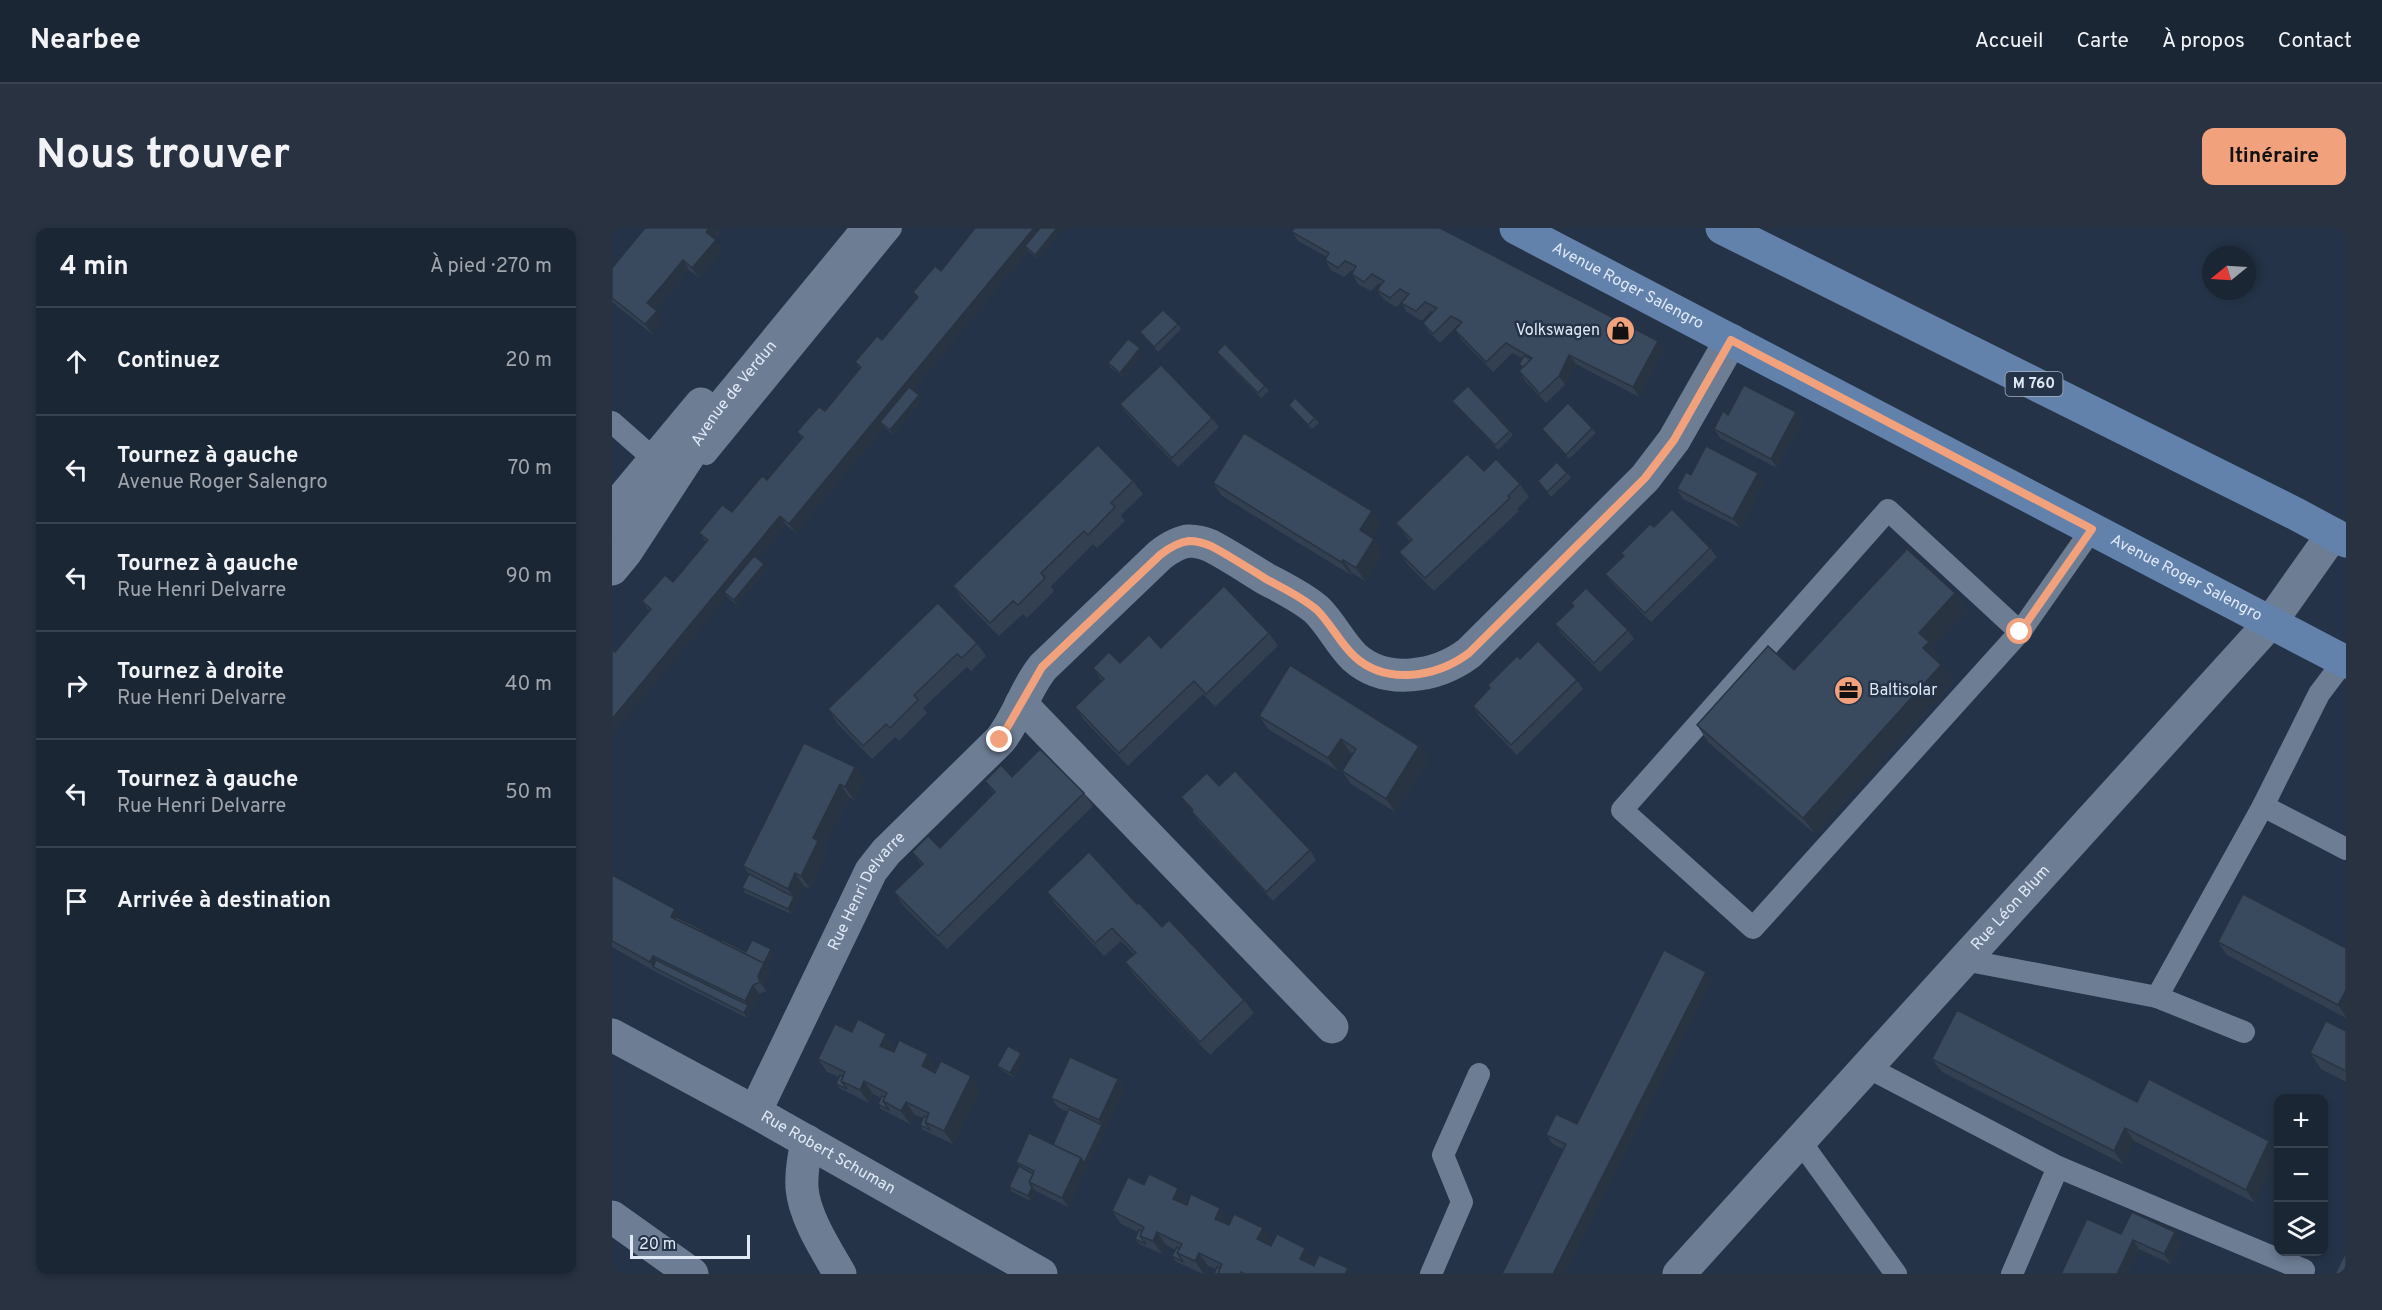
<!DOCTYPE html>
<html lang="fr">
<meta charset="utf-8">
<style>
body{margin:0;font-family:Overpass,sans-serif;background:#283241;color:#f1f3f6}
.controls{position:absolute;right:18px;bottom:18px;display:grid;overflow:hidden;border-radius:12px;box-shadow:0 3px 9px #0003}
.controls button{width:54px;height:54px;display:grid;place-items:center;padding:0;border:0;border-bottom:2px solid #394350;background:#1b2635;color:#f1f3f6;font:30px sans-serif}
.compass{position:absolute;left:1590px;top:18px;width:54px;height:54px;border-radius:50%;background:#1b2635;box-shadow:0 3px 9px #0003;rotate:252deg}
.scale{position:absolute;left:18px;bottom:15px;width:120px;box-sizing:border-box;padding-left:6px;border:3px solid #e0e9f6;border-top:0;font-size:16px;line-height:21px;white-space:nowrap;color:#e0e9f6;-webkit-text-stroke:4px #243347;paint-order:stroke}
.stop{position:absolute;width:18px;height:18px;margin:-14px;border:4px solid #f1a17c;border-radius:50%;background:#fff}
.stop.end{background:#f1a17c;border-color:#fff;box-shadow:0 2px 6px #0008}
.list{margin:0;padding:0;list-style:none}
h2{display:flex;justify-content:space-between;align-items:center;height:78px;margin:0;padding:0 24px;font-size:26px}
h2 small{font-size:20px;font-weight:400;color:#a0a5ad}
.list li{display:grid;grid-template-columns:39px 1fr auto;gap:18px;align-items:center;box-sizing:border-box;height:108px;padding:0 24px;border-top:2px solid #394350}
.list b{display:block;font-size:22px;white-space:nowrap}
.list p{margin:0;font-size:20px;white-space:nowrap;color:#a0a5ad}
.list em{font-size:20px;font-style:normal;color:#a0a5ad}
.icon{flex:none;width:33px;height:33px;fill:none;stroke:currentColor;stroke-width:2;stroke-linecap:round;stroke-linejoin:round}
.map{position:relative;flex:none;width:1734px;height:1046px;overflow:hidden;border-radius:12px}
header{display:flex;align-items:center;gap:36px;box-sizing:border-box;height:84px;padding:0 30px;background:#1b2635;border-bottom:2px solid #394350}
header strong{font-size:28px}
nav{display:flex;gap:33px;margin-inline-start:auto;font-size:21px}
.intro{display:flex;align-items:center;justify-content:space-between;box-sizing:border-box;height:144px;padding:0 36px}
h1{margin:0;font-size:42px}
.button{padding:15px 27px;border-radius:12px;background:#f1a17c;color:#111;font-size:21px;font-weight:700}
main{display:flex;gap:36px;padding:0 36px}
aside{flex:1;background:#1b2635;border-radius:12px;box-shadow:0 3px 9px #0003}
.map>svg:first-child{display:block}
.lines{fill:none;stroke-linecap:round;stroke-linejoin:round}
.lane{stroke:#6c7d94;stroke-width:22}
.street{stroke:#6c7d94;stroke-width:33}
.secondary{stroke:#6c7d94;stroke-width:33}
.primary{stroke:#6282ac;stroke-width:33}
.wall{fill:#324051}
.shaded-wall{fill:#293442}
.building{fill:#3a4a5e;stroke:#293442;stroke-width:1.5}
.route{stroke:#f1a17c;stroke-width:8}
.labels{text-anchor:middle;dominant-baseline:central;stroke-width:5;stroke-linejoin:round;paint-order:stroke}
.shield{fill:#243347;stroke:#a8b2c2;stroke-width:1.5}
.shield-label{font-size:15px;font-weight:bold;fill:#e0e9f6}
.street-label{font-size:16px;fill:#e0e9f6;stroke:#243347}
.poi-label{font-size:16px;fill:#e0e9f6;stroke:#243347;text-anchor:end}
</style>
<header>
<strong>Nearbee</strong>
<nav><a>Accueil</a><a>Carte</a><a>À propos</a><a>Contact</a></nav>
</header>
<div class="intro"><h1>Nous trouver</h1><a class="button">Itinéraire</a></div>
<main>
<aside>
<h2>4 min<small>À pied · 270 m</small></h2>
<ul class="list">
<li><svg class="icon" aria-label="ahead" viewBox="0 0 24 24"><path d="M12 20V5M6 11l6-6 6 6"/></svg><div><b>Continuez</b></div><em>20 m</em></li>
<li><svg class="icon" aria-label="left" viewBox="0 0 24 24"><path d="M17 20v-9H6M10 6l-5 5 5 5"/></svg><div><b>Tournez à gauche</b><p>Avenue Roger Salengro</p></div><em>70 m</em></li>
<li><svg class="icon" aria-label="left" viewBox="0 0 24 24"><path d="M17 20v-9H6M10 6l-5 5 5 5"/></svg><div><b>Tournez à gauche</b><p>Rue Henri Delvarre</p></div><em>90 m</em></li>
<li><svg class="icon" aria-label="right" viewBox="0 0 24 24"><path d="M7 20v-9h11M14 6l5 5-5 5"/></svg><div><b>Tournez à droite</b><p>Rue Henri Delvarre</p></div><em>40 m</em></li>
<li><svg class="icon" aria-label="left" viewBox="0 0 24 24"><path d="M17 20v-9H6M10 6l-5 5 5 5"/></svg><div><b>Tournez à gauche</b><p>Rue Henri Delvarre</p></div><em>50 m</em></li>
<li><svg class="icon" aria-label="arrive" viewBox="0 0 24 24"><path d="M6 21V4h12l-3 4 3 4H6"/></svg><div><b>Arrivée à destination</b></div></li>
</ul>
</aside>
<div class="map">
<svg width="1734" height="1046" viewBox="0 0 1734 1046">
<rect width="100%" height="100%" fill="#243347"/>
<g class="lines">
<g class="lane">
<path d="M0 194 43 232"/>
<path d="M94 226 279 0"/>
<path d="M0 311 31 267"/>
<path d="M1408 404 1276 282 1010 582 1141 700 1408 404 1480 301"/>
<path d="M1651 578 1734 621"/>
<path d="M1352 732 1545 769 1651 578 1707 466 1732 433"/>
<path d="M1545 769 1632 804"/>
<path d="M1255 839 1446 939 1692 1042"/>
<path d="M1188 913 1284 1046"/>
<path d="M819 1046 850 974 831 927 867 846"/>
<path d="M1400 1046 1446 939"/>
</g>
<g class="street">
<path d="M409 476 720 799"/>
<path id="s1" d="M0 807 143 884 429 1046"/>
<path id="s2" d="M143 884 259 643 274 624 388 512C406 490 413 461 431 439L548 327C557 320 566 314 577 313 584 313 592 315 599 318 618 328 636 340 654 351 671 360 690 369 705 382 719 396 728 415 742 429 774 458 825 449 857 425L1033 250 1062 212 1119 112"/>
<path d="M195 913C192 929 189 944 190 960 192 988 214 1022 228 1046"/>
<path d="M0 989 80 1046"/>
<path id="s3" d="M1067 1046 1658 395 1721 306"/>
</g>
<g class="secondary">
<path d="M0 283 89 176"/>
<path id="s4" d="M0 341 14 324 104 186 257 0"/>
</g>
<g class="primary">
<path id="s5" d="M904 0 1734 434"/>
<path d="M1110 0 1684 286 1734 313"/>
</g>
</g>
<g class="wall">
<path d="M33 0H112L102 11 111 21 87 50 77 42 43 82 51 92 40 106 0 74V40Z"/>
<path d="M362 0H452L426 31 416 23 301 163 307 167 310 172 281 207 272 199 184 305 174 297 146 331 152 336 155 341 125 377 115 369 3 424 37 383 30 373 61 354 94 314 87 305 120 284 155 252 190 211 185 204 213 183 248 141 243 134 270 112 306 70 301 64 329 43 363 1Z"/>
<path d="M680 4 1052 122 1027 169 964 136 953 157 934 175 913 153 907 143 910 140 907 136 910 130 900 125 881 144 849 111 843 102 847 98 846 97 828 115 817 104 811 95 821 84 819 83 810 93 795 84 789 75 784 79 771 71 765 62 769 57 767 55 759 63 746 56 740 46 742 43 740 42 732 49 719 42 713 32 715 29 686 13Z"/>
<path d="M566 96 569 101 546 124 528 104Z"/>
<path d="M605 124 653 158 657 163 649 170 609 129Z"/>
<path d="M531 125 512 149 499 140 496 135Z"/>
<path d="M840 173 898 203 901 207 886 222 844 177Z"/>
<path d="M508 176 600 190 607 199 566 239 514 185Z"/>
<path d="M677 177 703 190 707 195 700 201Z"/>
<path d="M1184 184 1190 193 1165 240 1108 210 1102 201 1116 187Z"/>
<path d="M980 200 984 205 957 231 930 201Z"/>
<path d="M872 243 908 256 917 269 905 281 907 283 822 363 796 337 787 324 798 313 784 295Z"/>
<path d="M955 245 959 250 939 269 926 253Z"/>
<path d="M1079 247 1152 254 1128 300 1071 271 1065 261Z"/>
<path d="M521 253 531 266 509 287 513 293 485 320 481 316 439 358 442 363 415 390 411 386 387 408 350 371 341 358Z"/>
<path d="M601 255 769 296 761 310 771 324 753 353 740 345 739 347 610 268Z"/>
<path d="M1042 299 1098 320 1105 329 1039 394 1000 355 993 346 1012 328 1009 325Z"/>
<path d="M1343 365 1355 382 1320 419 1328 430 1325 434 1329 437 1341 454 1203 606 1096 514 1085 497 1182 442Z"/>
<path d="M959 375 1016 402 1022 411 988 444 949 405 943 396 961 378Z"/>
<path d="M657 405 666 418 603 479 591 466 516 538 472 492 463 479 490 453 481 440 508 435 549 420Z"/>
<path d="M365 415 374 428 359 443 355 439 311 480 315 485 287 513 283 509 260 531 225 495 216 481Z"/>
<path d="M908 431 965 452 971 461 905 527 867 488 861 478Z"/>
<path d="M647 488 807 518 817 531 783 584 739 556 730 543 741 526 738 524 726 543 656 501Z"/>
<path d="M243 539 252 552 242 572 237 569 211 620 215 626 198 661 192 658 179 686 133 665 130 660 137 646 131 638Z"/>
<path d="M400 549 472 565 481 578 335 721 291 677 282 664 309 637 300 624 328 620 382 566 373 553Z"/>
<path d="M607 558 698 622 704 632 661 673 586 593 580 584V583L569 569Z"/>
<path d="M0 647 69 690V692L89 701 92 705 109 714 134 724 159 721 162 726 155 739 158 744 152 757 154 763 147 766 135 790 44 744 0 719Z"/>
<path d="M435 664 525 676 632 772 642 785 598 827 522 747 513 734 522 726 509 713 492 728 444 677Z"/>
<path d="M1606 714 1734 720V790L1615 727Z"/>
<path d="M1100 753 951 921 941 916 934 907 965 896Z"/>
<path d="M1734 803V854L1709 841 1698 825Z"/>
<path d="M240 804 274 806 283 819 281 824 325 839 322 845 359 848 368 861 341 916 311 902 308 897 311 890 303 887 298 896 269 881 266 876 269 870 261 866 257 875 227 860 224 856 227 849 215 844 206 831Z"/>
<path d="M412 830 402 850 389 842 385 838Z"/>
<path d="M1320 831 1525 874 1657 913 1643 975 1522 913 1511 936 1330 844Z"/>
<path d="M506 851 513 861 456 979 424 963 419 973 400 964 397 959 407 938 404 934 441 917 456 884 446 879 439 870Z"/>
<path d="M532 957 575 973 573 977 618 993 616 996 660 1013 658 1017 693 1020 703 1033 701 1037 736 1040 740 1046H602L604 1041 596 1038 592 1046H591L563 1033 560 1028 563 1022 554 1017 550 1026 527 1016 523 1011 526 1004 509 996 500 983Z"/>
<path d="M1509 1006 1570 1014 1559 1036 1527 1021 1515 1046H1449Z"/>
</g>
<g class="shaded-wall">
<path d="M97 0H112L100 13 94 4Z"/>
<path d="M422 0H436L413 18 416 23 273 197 268 194 272 199 184 305 177 296Z"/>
<path d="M445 0H452L426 31 423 27Z"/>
<path d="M104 12 111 21 87 50 80 40Z"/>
<path d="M71 32 77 42 41 85 35 75Z"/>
<path d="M45 83 51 92 40 106 33 96Z"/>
<path d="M1046 113 1052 122 1027 169 1021 159Z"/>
<path d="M528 120 531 125 512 149 508 145Z"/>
<path d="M957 127 964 136 953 157 947 148Z"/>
<path d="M307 167 310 172 281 207 278 202Z"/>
<path d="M1184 184 1190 193 1165 240 1159 231Z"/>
<path d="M1146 245 1152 254 1128 300 1121 291Z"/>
<path d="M760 283 769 296 758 315 748 302Z"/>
<path d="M168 288 174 297 116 368 112 364 115 369 0 508V491Z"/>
<path d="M762 311 771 324 753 353 744 340Z"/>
<path d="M731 332 740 345 739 347 729 334Z"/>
<path d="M152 336 155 341 125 377 122 372Z"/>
<path d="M1343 365 1355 382 1320 419 1328 430 1323 437 1311 420 1307 405Z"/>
<path d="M1329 437 1341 454 1203 606 1191 590Z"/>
<path d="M729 511 738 524 726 543 716 530Z"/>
<path d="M807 518 817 531 783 584 774 571Z"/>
<path d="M243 539 252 552 242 572 233 559Z"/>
<path d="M228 556 237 569 211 620 215 626 198 661 189 648 201 610Z"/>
<path d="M183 645 192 658 185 674 176 661Z"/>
<path d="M182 669 185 674 179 686 176 681Z"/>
<path d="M63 681 69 690 67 696 59 689Z"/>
<path d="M159 721 162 726 155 739 158 744 152 757 154 763 148 754 146 748Z"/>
<path d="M41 728 48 737 41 739 38 734Z"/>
<path d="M1094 744 1100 753 952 1046H941Z"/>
<path d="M141 757 147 766 135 790 132 785 136 777 133 773Z"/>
<path d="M1734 762V789L1726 777Z"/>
<path d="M274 806 283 819 277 831 268 818Z"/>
<path d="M409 825 412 830 402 850 398 845Z"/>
<path d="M316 826 325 839 319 851 310 838Z"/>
<path d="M359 848 368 861 341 916 332 903Z"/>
<path d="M506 851 513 861 456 979 450 970 469 930 490 897 487 892Z"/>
<path d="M252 853 261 866 257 875 248 862Z"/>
<path d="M294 874 303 887 298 896 289 883Z"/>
<path d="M1513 900 1522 913 1511 936 1502 923Z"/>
<path d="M1657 913 1666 926 1643 975 1634 962Z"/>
<path d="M420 959 424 963 419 973 416 968Z"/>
<path d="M566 960 575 973 570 984 561 971Z"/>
<path d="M608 980 618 993 612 1004 603 991Z"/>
<path d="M651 1000 660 1013 654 1024 645 1011Z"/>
<path d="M545 1004 554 1017 550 1026 541 1013Z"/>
<path d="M1563 1004 1570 1014 1559 1036 1552 1026Z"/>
<path d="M1521 1012 1527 1021 1515 1046H1505Z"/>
<path d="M693 1020 703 1033 698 1044 688 1031Z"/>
<path d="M587 1025 596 1038 592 1046 583 1033Z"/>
<path d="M736 1040 740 1046H733Z"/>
</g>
<g class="building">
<path d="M33 0H97L94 4 104 12 80 40 71 32 53 54 35 75 45 83 33 96 0 70V40Z"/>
<path d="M363 0H422L177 296 168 288 0 491V422L3 424 39 381 30 373 53 347 61 354 96 312 87 305 110 277 120 284 150 248 155 252 191 209 185 204 195 192 207 179 213 183 249 139 243 134 265 108 270 112 306 69 301 64 323 38 329 43Z"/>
<path d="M428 0H445L423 27 413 18Z"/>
<path d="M682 0H828L1046 113 1021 159 957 127 947 148 928 166 907 143 920 130 894 115 874 134 843 102 850 94 839 88 821 106 811 95 825 80 813 74 804 83 789 75 797 66 788 61 778 70 765 62 772 53 760 46 752 54 740 46 744 38 733 33 726 40 713 32 717 25 680 4Z"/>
<path d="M551 82 566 96 542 119 528 104Z"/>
<path d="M516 111 528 120 508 145 496 135Z"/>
<path d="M613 116 653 158 646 165 605 124Z"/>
<path d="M912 128 919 131 911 139 907 136Z"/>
<path d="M549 137 600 190 560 230 508 176Z"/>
<path d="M1132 157 1184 184 1159 231 1102 201 1111 183 1116 187Z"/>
<path d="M856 158 898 203 883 217 840 173Z"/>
<path d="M297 159 307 167 278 202 268 194Z"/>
<path d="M683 170 703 190 696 197 677 177Z"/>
<path d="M956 175 980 200 954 227 930 201Z"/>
<path d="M632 205 760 283 748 302 762 311 744 340 731 332 729 334 601 255Z"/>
<path d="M486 217 521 253 499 275 503 279 476 307 472 303 429 345 433 350 406 377 401 373 378 395 341 358Z"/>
<path d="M1094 218 1146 245 1121 291 1065 261 1074 244 1079 247Z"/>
<path d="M855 226 872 243 884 231 908 256 896 268 898 270 813 350 787 324 800 312 784 295Z"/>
<path d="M945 234 955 245 935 264 926 253Z"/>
<path d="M1060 281 1098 320 1033 385 993 346 1012 328 1009 325 1038 296 1042 299Z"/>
<path d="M1295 321 1343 365 1307 405 1317 414 1311 420 1329 437 1191 590 1085 497 1156 418 1182 442Z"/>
<path d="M142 328 152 336 122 372 112 364Z"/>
<path d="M612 358 657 405 594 466 582 453 507 525 463 479 492 451 481 440 497 424 508 435 537 407 549 420Z"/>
<path d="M974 360 1016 402 982 435 943 396 962 378 959 375Z"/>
<path d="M326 375 365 415 350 430 345 426 302 467 306 472 278 500 274 496 251 518 216 481Z"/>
<path d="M926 413 965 452 899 517 861 478 878 460 876 457 905 428 908 431Z"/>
<path d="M678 437 807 518 774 571 730 543 744 521 729 511 716 530 647 488Z"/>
<path d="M192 515 243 539 233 559 228 556 201 610 206 613 189 648 183 645 176 661 131 638Z"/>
<path d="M428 521 472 565 326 708 282 664 311 636 300 624 316 608 328 620 383 564 373 553 389 537 400 549Z"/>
<path d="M623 543 698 622 654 664 580 584 581 582 569 569 595 545 607 558Z"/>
<path d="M477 624 525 676 527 675 550 699 557 692 632 772 588 814 513 734 524 725 500 700 483 715 435 664Z"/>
<path d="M137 646 182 669 176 681 130 660Z"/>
<path d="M0 647 63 681 59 689 152 735 146 748 148 754 141 757 133 773 41 728 38 734 0 713Z"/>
<path d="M1631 666 1734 720V762L1726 777 1606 714Z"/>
<path d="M64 689 89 701 88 703 63 691Z"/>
<path d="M110 712 134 724 140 712 159 721 152 735 109 714Z"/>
<path d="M1052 722 1094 744 941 1046H890L954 916 934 907 944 886 965 896Z"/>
<path d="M44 732 136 777 132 785 41 739Z"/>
<path d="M1345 782 1525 874 1537 851 1657 913 1634 962 1513 900 1502 923 1320 831Z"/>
<path d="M246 791 274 806 268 818 282 824 287 812 316 826 310 838 323 845 329 833 359 848 332 903 313 894 317 885 294 874 289 883 271 873 275 865 252 853 248 862 229 853 233 844 206 831 223 796 240 804Z"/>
<path d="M1714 793 1734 803V843L1698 825Z"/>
<path d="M396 818 409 825 398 845 385 838Z"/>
<path d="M458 829 506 851 487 892 439 870Z"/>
<path d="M228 847 231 849 229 853 235 861 224 856Z"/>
<path d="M270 868 273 869 271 873 277 882 266 876Z"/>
<path d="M457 881 490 897 472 935 469 930 441 917Z"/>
<path d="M312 888 315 890 313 894 318 902 308 897Z"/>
<path d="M417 905 469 930 450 970 417 954 422 943 404 934Z"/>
<path d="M407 938 421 946 417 954 420 959 416 968 397 959Z"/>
<path d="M537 946 566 960 561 971 575 977 579 966 608 980 603 991 617 997 622 986 651 1000 645 1011 659 1018 665 1006 693 1020 688 1031 702 1038 707 1027 736 1040 733 1046H633L629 1044V1046H609L606 1045 610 1036 587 1025 583 1033 565 1025 570 1016 559 1011 545 1004 541 1013 528 1008 532 999 500 983 516 949 532 957Z"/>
<path d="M1520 984 1563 1004 1552 1026 1521 1012 1505 1046H1449L1475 991 1509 1006Z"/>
<path d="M527 1002 530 1003 528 1008 534 1016 523 1011Z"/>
<path d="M565 1019 567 1021 565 1025 571 1034 560 1028Z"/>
<path d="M1734 1024V1046H1723Z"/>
<path d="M605 1039 608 1040 606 1045 607 1046H602Z"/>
</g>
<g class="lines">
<path class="route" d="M388 512 430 439 548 327C557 320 566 314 577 313 584 313 592 315 599 318 618 328 636 340 654 351 671 360 690 369 705 382 719 396 728 415 742 428 774 458 825 449 857 425L1033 250 1062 212 1119 112 1480 301 1408 404"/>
</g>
<defs>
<symbol id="shop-disc" viewBox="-11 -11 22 22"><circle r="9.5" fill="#f1a17c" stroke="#243347"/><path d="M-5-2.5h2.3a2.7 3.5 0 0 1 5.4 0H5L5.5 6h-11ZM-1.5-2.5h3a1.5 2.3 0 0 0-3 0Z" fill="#111"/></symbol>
<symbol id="office-disc" viewBox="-11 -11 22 22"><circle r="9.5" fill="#f1a17c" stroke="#243347"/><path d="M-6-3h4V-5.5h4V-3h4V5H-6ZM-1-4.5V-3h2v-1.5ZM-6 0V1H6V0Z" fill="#111"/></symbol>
</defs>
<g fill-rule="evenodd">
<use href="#shop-disc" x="992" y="86" width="33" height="33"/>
<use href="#office-disc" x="1220" y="446" width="33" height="33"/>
</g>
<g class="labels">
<rect class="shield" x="1393.5" y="144" width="57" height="24" rx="4.5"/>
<g class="shield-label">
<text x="1422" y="156">M 760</text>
</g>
<g class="street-label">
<text stroke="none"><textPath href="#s5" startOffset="126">Avenue Roger Salengro</textPath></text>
<text stroke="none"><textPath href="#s4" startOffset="214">Avenue de Verdun</textPath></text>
<text stroke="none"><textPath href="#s5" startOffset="756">Avenue Roger Salengro</textPath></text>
<text stroke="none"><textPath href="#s2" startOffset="248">Rue Henri Delvarre</textPath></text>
<text stroke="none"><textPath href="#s3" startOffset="494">Rue Léon Blum</textPath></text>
<text stroke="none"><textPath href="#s1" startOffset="246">Rue Robert Schuman</textPath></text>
</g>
<g class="poi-label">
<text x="988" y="103">Volkswagen</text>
<text x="1257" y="463" text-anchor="start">Baltisolar</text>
</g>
</g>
</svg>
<div class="controls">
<button>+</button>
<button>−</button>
<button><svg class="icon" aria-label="layers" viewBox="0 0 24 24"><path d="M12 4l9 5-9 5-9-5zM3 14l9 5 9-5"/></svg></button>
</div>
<svg class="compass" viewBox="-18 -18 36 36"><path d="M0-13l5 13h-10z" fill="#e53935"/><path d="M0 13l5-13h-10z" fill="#a0a5ad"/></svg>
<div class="scale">20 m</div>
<div class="stop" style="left:1408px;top:404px"></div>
<div class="stop end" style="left:388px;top:512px"></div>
</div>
</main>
